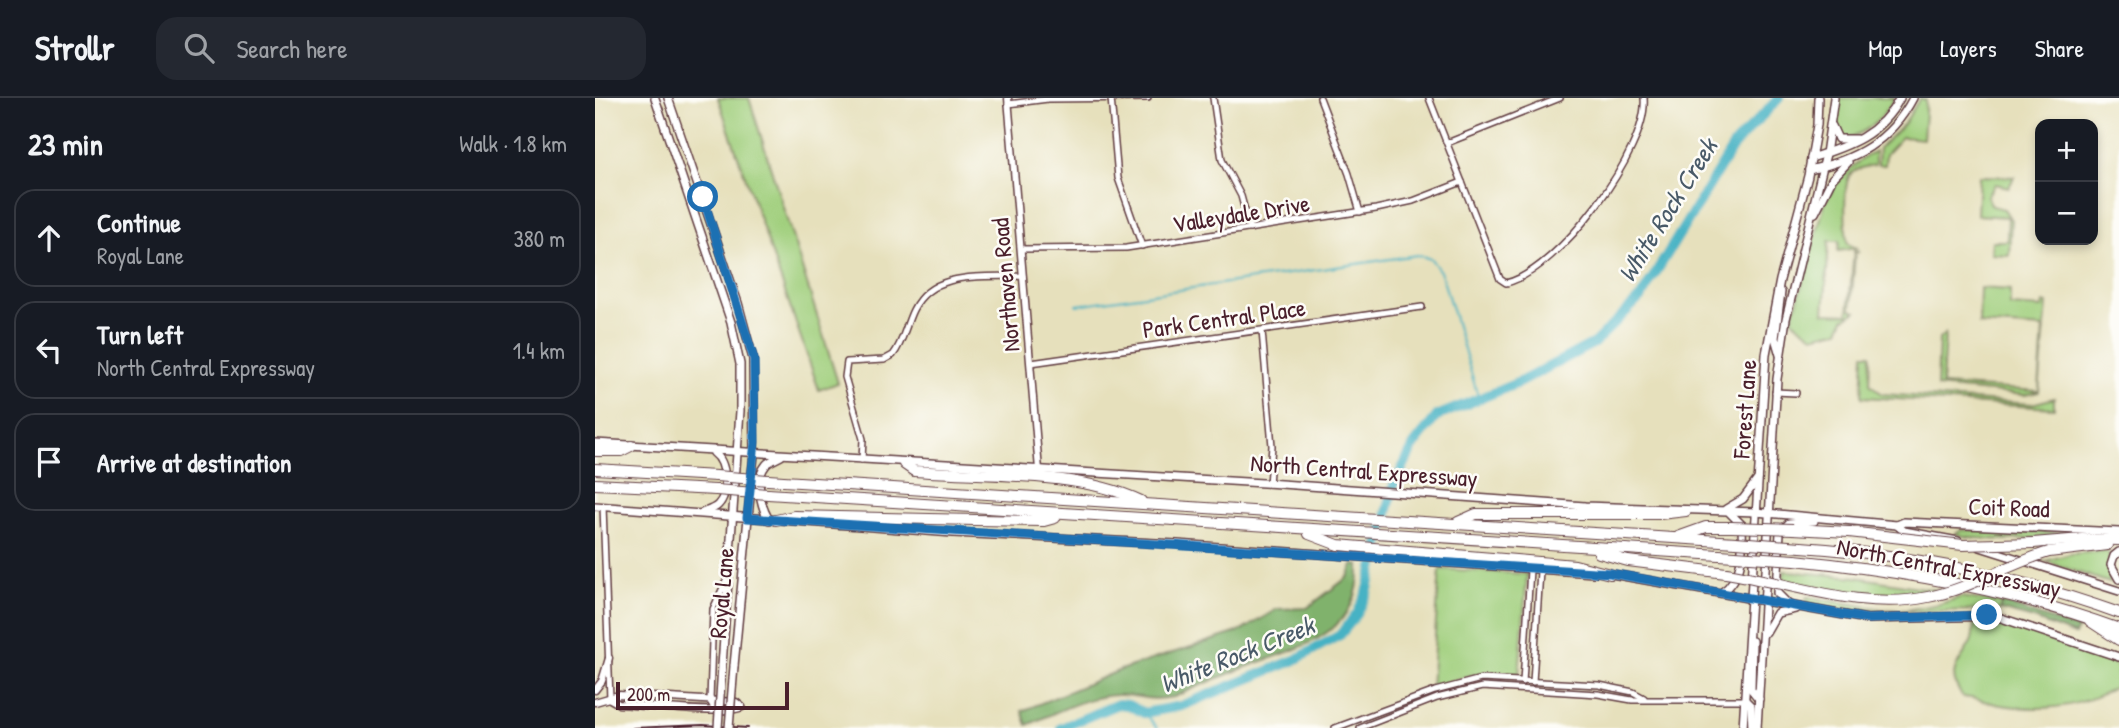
<!DOCTYPE html>
<meta charset="utf-8">
<style>
body{margin:0;font-family:"Patrick Hand",sans-serif;background:#242831;color:#f1f3f6}
.controls{position:absolute;right:21px;top:21px;display:grid;overflow:hidden;border-radius:14px;box-shadow:0 4px 10px #0003}
.controls button{width:63px;height:63px;display:grid;place-items:center;padding:0;border:0;border-bottom:2px solid #363941;background:#171b24;color:#f1f3f6;font:35px sans-serif}
.scale{position:absolute;left:21px;bottom:18px;width:173px;box-sizing:border-box;padding-left:7px;border:4px solid #4a1f2b;border-top:0;font-size:19px;line-height:24px;white-space:nowrap;color:#4a1f2b;-webkit-text-stroke:5px #fdfcf7;paint-order:stroke}
.stop{position:absolute;width:21px;height:21px;margin:-16px;border:5px solid #1f6fb2;border-radius:50%;background:#fff}
.stop.end{background:#1f6fb2;border-color:#fff;box-shadow:0 2px 7px #0008}
.list{margin:0;padding:0;list-style:none}
h2{display:flex;justify-content:space-between;align-items:center;height:91px;margin:0;padding:0 28px;font-size:30px}
h2 small{font-size:23px;font-weight:400;color:#9ea1a6}
.list li{display:grid;grid-template-columns:46px 1fr auto;gap:21px;align-items:center;box-sizing:border-box;height:98px;margin:0 14px 14px;padding:0 14px;border:2px solid #363941;border-radius:21px}
.list b{display:block;font-size:26px;white-space:nowrap}
.list p{margin:0;font-size:23px;white-space:nowrap;color:#9ea1a6}
.list em{font-size:23px;font-style:normal;color:#9ea1a6}
.icon{flex:none;width:38px;height:38px;fill:none;stroke:currentColor;stroke-width:2;stroke-linecap:round;stroke-linejoin:round}
.map{position:relative;flex:none;width:1524px;height:630px;overflow:hidden}
header{display:flex;align-items:center;gap:42px;box-sizing:border-box;height:98px;padding:0 35px;background:#171b24;border-bottom:2px solid #363941}
header strong{font-size:33px}
nav{display:flex;gap:38px;margin-inline-start:auto;font-size:24px}
.search{width:490px;height:63px;background:#242831;display:flex;align-items:center;gap:18px;box-sizing:border-box;padding:0 24px;border-radius:21px;color:#9ea1a6;font-size:26px}
main{display:flex}
aside{flex:1;background:#171b24}
.map>svg:first-child{display:block}
.green{fill:#a0cf7d;stroke:#757754;stroke-width:2}
.forest{fill:#80b26c;stroke:#65684c;stroke-width:2}
.lines{fill:none;stroke-linecap:round;stroke-linejoin:round}
.stream{stroke:#47b2c4;stroke-width:2}
.river{stroke:#47b2c4;stroke-width:10}
.minor-casing{stroke:#613c41;stroke-width:8}
.tertiary-casing{stroke:#613c41;stroke-width:9}
.secondary-casing{stroke:#613c41;stroke-width:10}
.motorway-casing{stroke:#613c41;stroke-width:12}
.minor{stroke:#fff;stroke-width:5}
.tertiary{stroke:#fff;stroke-width:6}
.secondary{stroke:#fff;stroke-width:7}
.motorway{stroke:#fff;stroke-width:10}
.tram{stroke:#4a1f2b;stroke-width:2}
.secondary-bridge-casing{stroke:#613c41;stroke-width:10;stroke-linecap:butt}
.motorway-bridge-casing{stroke:#613c41;stroke-width:12;stroke-linecap:butt}
.secondary-bridge{stroke:#fff;stroke-width:7}
.motorway-bridge{stroke:#fff;stroke-width:10}
.route{stroke:#1f6fb2;stroke-width:9}
.labels{text-anchor:middle;dominant-baseline:central;stroke-width:5;stroke-linejoin:round;paint-order:stroke}
.street-label{font-size:24px;fill:#4a1f2b;stroke:#fdfcf7}
.water-label{font-size:26px;font-style:italic;fill:#495a68;stroke:#fdfcf7}
</style>
<header>
<strong>Strollr</strong>
<div class="search"><svg class="icon" aria-label="search" viewBox="0 0 24 24"><circle cx="10" cy="10" r="6"/><path d="M15 15l6 6"/></svg>Search here</div>
<nav><a>Map</a><a>Layers</a><a>Share</a></nav>
</header>
<main>
<aside>
<h2>23 min<small>Walk · 1.8 km</small></h2>
<ul class="list">
<li><svg class="icon" aria-label="ahead" viewBox="0 0 24 24"><path d="M12 20V5M6 11l6-6 6 6"/></svg><div><b>Continue</b><p>Royal Lane</p></div><em>380 m</em></li>
<li><svg class="icon" aria-label="left" viewBox="0 0 24 24"><path d="M17 20v-9H6M10 6l-5 5 5 5"/></svg><div><b>Turn left</b><p>North Central Expressway</p></div><em>1.4 km</em></li>
<li><svg class="icon" aria-label="arrive" viewBox="0 0 24 24"><path d="M6 21V4h12l-3 4 3 4H6"/></svg><div><b>Arrive at destination</b></div></li>
</ul>
</aside>
<div class="map">
<svg width="1524" height="630" viewBox="0 0 1524 630">
<rect width="100%" height="100%" fill="#fdfcf7"/>
<filter id="ink" filterUnits="userSpaceOnUse"><feTurbulence type="fractalNoise" baseFrequency=".0143" numOctaves="2"/><feDisplacementMap in="SourceGraphic" scale="14" xChannelSelector="R" yChannelSelector="G"/><feConvolveMatrix kernelMatrix="1 2 1 2 8 2 1 2 1" color-interpolation-filters="sRGB"/></filter>
<filter id="wash" filterUnits="userSpaceOnUse"><feTurbulence type="fractalNoise" baseFrequency=".00686" numOctaves="4" result="noise"/><feDisplacementMap in="SourceGraphic" scale="28" xChannelSelector="R" yChannelSelector="G"/><feGaussianBlur stdDeviation="1.57" result="paint"/><feColorMatrix in="noise" values="0 0 0 0 0 0 0 0 0 0 0 0 0 0 0 0 0 1.4 0 .05"/><feComposite in="paint" operator="in"/></filter>
<g filter="url(#wash)">
<rect width="100%" height="100%" fill="#e6e0bc"/>
<g class="green">
<path d="M123 0H154L243 285 224 292Z"/>
<path d="M1243 0H1300C1286 21 1272 37 1247 41L1240 30Z"/>
<path d="M1325 0 1331 2 1328 41 1307 39 1291 56 1290 67H1283L1284 50 1309 26Z"/>
<path d="M1280 53V67C1273 68 1259 71 1255 77 1247 88 1251 139 1253 146L1261 150 1243 153 1244 143H1234L1229 215 1253 216 1259 153 1264 154 1260 155 1256 211 1261 213 1249 221 1244 232 1218 238 1197 222 1230 105C1243 80 1255 68 1280 53Z"/>
<path d="M1384 78 1419 79 1414 89 1400 86 1392 98 1397 108 1409 111 1416 122 1414 157 1396 156 1397 143H1412L1413 119 1382 117Z"/>
<path d="M1385 190 1415 192V208L1447 210 1448 205 1452 206 1444 294 1430 297 1342 289 1344 241 1350 236 1347 287 1444 293 1448 230 1384 226Z"/>
<path d="M1269 256H1276L1275 286 1287 296 1437 306 1459 300V310L1267 299Z"/>
<path d="M1366 432 1477 435C1436 441 1400 446 1360 436Z"/>
<path d="M1510 453 1514 456 1515 485 1450 463 1475 456Z"/>
<path d="M845 471 932 476 924 577H877L836 589Z"/>
<path d="M1189 473 1261 479 1346 493C1288 505 1245 493 1189 482Z"/>
<path d="M1212 499 1287 511 1310 512 1345 506 1366 499 1407 505 1405 512 1253 514 1210 506Z"/>
<path d="M1380 523 1426 528 1450 541 1515 563 1524 569 1522 588C1488 609 1447 614 1406 607 1393 605 1381 600 1368 599 1349 573 1365 566 1376 544 1379 538 1378 530 1380 523Z"/>
</g>
<g class="forest">
<path d="M758 467H764C767 532 710 549 659 566 632 576 605 587 579 599 552 604 547 597 525 597 494 596 459 616 432 627L427 613 528 571 646 533 682 511 712 510 753 479Z"/>
<path d="M1407 505 1483 531 1480 537 1439 521 1405 512Z"/>
</g>
<g class="lines">
<g class="stream">
<path d="M482 207 822 157 836 161 846 175 884 301"/>
<path d="M549 615 562 630"/>
</g>
<path class="river" d="M466 630 523 606 533 607 549 615 586 608 700 562 745 537 762 516 772 495 799 387 819 347 842 318 925 284 999 245 1046 199 1139 47 1184 0"/>
</g>
</g>
<g filter="url(#ink)">
<g class="lines">
<defs>
<g id="minor">
<path d="M516 0 523 80 547 148"/>
<path d="M618 0 627 62 646 98 655 131"/>
<path d="M725 0 754 76 765 114"/>
<path d="M834 0 905 181 911 185C963 173 1054 52 1049 0"/>
<path d="M413 6 453 1 553 0"/>
<path d="M852 45 965 0"/>
<path d="M426 151 531 150 781 111 818 103 867 84"/>
<path d="M667 233 677 348 674 386"/>
<path d="M436 265 827 209"/>
<path d="M1180 294 1201 295"/>
<path d="M267 362 268 341 250 279 252 264 289 262 298 257C308 245 311 226 318 212 338 171 390 180 428 178"/>
<path d="M8 408 15 601"/>
<path d="M928 584 935 472"/>
<path d="M938 584 945 473"/>
<path d="M120 612 115 603 118 511 132 481"/>
<path d="M740 630 840 593 886 581 1004 587 1038 594 1049 600"/>
<path d="M765 630 842 600 887 589 1003 596 1037 602H1150"/>
</g>
<g id="tertiary">
<path d="M413 0 444 372"/>
<path d="M0 592 7 583 14 560"/>
<path d="M15 601 24 606C46 607 132 618 147 609"/>
<path d="M0 604 24 597 141 604 147 609"/>
</g>
<g id="secondary">
<path d="M60 0 136 224 145 266V313L127 568"/>
<path d="M73 0 143 205 158 261 159 356 139 568"/>
<path d="M1237 28 1243 41H1261"/>
<path d="M1216 60C1254 48 1285 37 1305 0"/>
<path d="M1214 72C1260 62 1295 44 1318 0"/>
<path d="M1220 115 1237 81 1253 64"/>
<path d="M1185 257 1180 240 1186 194"/>
<path d="M0 345 686 386 990 408 1161 414 1302 427 1309 433 1363 443"/>
<path d="M0 408 358 435 582 446 999 475"/>
<path d="M1131 411 1148 401 1163 381"/>
<path d="M107 415C112 413 119 411 123 407 134 396 132 364 119 355"/>
<path d="M174 422C166 409 159 381 171 367 174 363 181 361 186 358"/>
<path d="M1302 427 1309 424 1524 434"/>
<path d="M1385 449 1524 493"/>
<path d="M1524 454 1519 458 1516 467 1524 481"/>
<path d="M1011 475 1272 521 1400 518 1524 559"/>
<path d="M1126 495C1149 480 1148 452 1147 427L1135 415"/>
<path d="M1192 505 1182 495 1185 434 1194 425 1219 423"/>
<path d="M1171 534 1182 515 1200 511"/>
<path d="M1157 543 1156 591 1164 601"/>
<path d="M1150 602 1156 608 1157 630"/>
<path d="M1148 630 1171 256 1185 182 1213 78 1222 27 1223 0"/>
<path d="M1162 630 1182 281 1191 221 1231 56 1239 0"/>
</g>
<g id="motorway">
<path d="M0 353H26L36 348"/>
<path d="M309 366 319 373C388 378 485 373 546 403"/>
<path d="M0 371 121 378"/>
<path d="M173 382 1141 444"/>
<path d="M0 386 121 392"/>
<path d="M173 396 1140 458"/>
<path d="M181 422 199 418 380 422 449 423 460 420"/>
<path d="M863 424 881 416H1065L1091 413"/>
<path d="M1198 431 1254 434"/>
<path d="M714 436 743 447 980 467 1015 476"/>
<path d="M1083 439 1111 429H1137"/>
<path d="M1438 445 1487 441 1524 442"/>
<path d="M1206 449C1315 456 1421 478 1524 515"/>
<path d="M1454 454 1512 447"/>
<path d="M1004 455 1033 463 1131 475"/>
<path d="M1200 462C1309 473 1421 493 1524 531"/>
<path d="M1495 523 1524 542"/>
</g>
</defs>
<use href="#minor" class="minor-casing"/>
<use href="#tertiary" class="tertiary-casing"/>
<use href="#secondary" class="secondary-casing"/>
<use href="#motorway" class="motorway-casing"/>
<use href="#minor" class="minor"/>
<use href="#tertiary" class="tertiary"/>
<use href="#secondary" class="secondary"/>
<use href="#motorway" class="motorway"/>
<path class="tram" d="M38 630 108 627 153 630"/>
<defs>
<g id="secondary-bridge">
<path d="M123 630 127 568"/>
<path d="M134 630 139 568"/>
</g>
<g id="motorway-bridge">
<path d="M121 378 173 382"/>
<path d="M121 392 173 396"/>
<path d="M1137 429 1198 431"/>
<path d="M1254 434 1368 447 1438 445"/>
<path d="M1141 444 1206 449"/>
<path d="M1140 458 1200 462"/>
<path d="M1131 475C1196 485 1267 513 1333 499 1375 491 1413 466 1454 454"/>
</g>
</defs>
<use href="#secondary-bridge" class="secondary-bridge-casing"/>
<use href="#motorway-bridge" class="motorway-bridge-casing"/>
<use href="#secondary-bridge" class="secondary-bridge"/>
<use href="#motorway-bridge" class="motorway-bridge"/>
</g>
</g>
<g class="lines" filter="url(#ink)">
<path class="route" d="M108 99 159 261 160 344 152 420 1015 475 1272 521 1392 517"/>
</g>
<g class="labels">
<g class="street-label">
<text transform="translate(646 115) rotate(-9)">Valleydale Drive</text>
<text transform="translate(410 187) rotate(-95)">Northaven Road</text>
<text transform="translate(629 220) rotate(-8)">Park Central Place</text>
<text transform="translate(1149 311) rotate(-86)">Forest Lane</text>
<text transform="translate(769 372) rotate(4)">North Central Expressway</text>
<text transform="translate(1414 409) rotate(2)">Coit Road</text>
<text transform="translate(1354 469) rotate(11)">North Central Expressway</text>
<text transform="translate(126 495) rotate(-85)">Royal Lane</text>
</g>
<g class="water-label">
<text transform="translate(1072 112) rotate(-58)">White Rock Creek</text>
<text transform="translate(642 556) rotate(-22)">White Rock Creek</text>
</g>
</g>
</svg>
<div class="controls">
<button>+</button>
<button>−</button>
</div>
<div class="scale">200 m</div>
<div class="stop" style="left:108px;top:99px"></div>
<div class="stop end" style="left:1392px;top:517px"></div>
</div>
</main>
